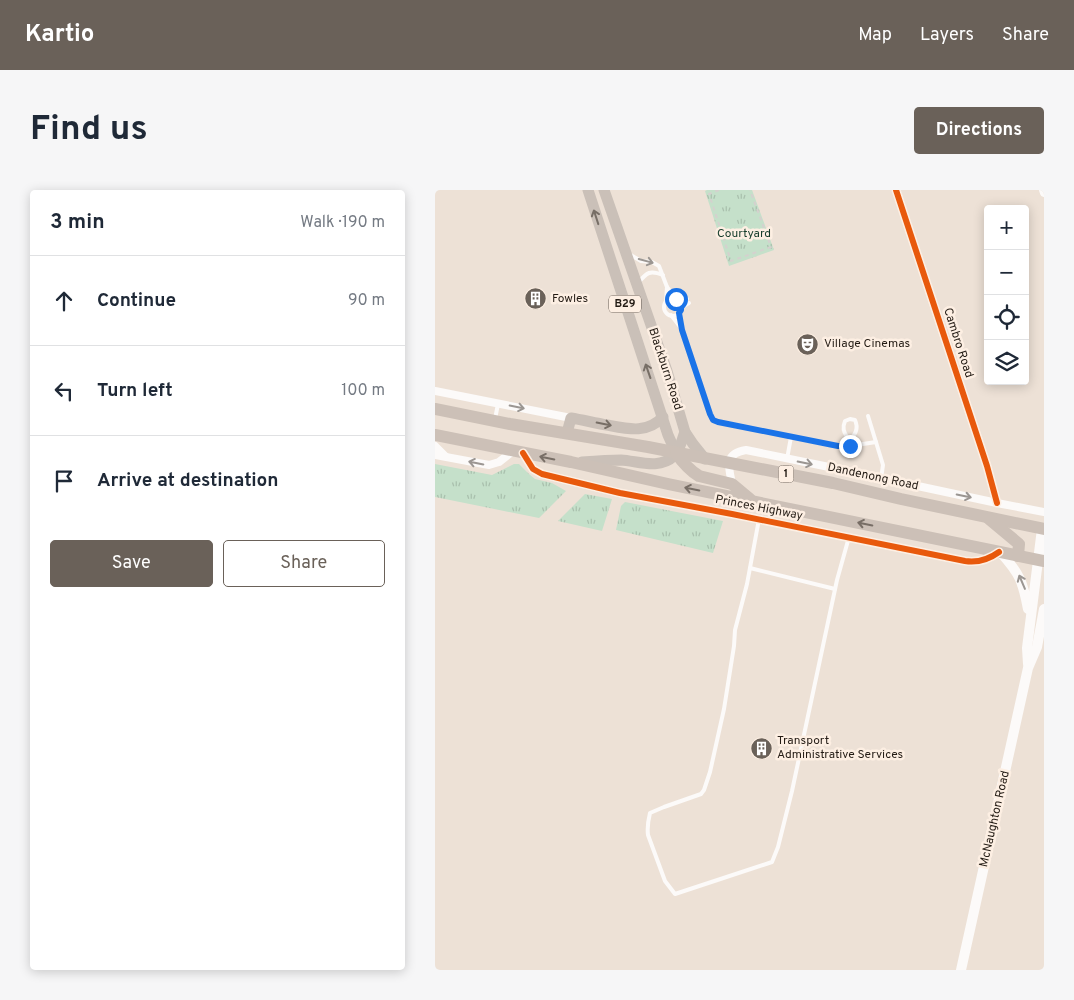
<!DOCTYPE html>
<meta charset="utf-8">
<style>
body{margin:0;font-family:Overpass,sans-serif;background:#f6f6f7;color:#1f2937}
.controls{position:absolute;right:15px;top:15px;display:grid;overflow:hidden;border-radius:5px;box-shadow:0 2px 12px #0003}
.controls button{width:45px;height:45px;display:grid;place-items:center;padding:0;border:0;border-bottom:1px solid #e0e1e3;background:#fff;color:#1f2937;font:25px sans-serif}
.stop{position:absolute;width:15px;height:15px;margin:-11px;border:4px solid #1a73e8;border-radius:50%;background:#fff}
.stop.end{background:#1a73e8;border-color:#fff;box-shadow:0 1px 5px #0008}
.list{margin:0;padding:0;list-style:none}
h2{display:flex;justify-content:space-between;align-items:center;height:65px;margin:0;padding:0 20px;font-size:21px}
h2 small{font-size:16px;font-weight:400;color:#747a83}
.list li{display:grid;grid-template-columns:32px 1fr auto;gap:15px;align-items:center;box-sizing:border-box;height:90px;padding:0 20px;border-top:1px solid #e0e1e3}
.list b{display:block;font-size:19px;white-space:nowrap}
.list em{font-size:16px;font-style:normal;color:#747a83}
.actions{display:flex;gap:10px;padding:15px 20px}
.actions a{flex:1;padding:11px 0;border:1px solid #6a6159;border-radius:5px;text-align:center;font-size:18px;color:#6a6159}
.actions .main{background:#6a6159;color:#fff}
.icon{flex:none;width:28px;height:28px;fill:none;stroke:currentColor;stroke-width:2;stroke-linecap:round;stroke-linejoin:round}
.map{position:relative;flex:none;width:609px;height:780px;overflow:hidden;border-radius:5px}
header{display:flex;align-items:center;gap:30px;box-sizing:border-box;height:70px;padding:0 25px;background:#6a6159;color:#fff}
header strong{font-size:24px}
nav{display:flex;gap:28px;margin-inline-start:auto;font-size:18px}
.intro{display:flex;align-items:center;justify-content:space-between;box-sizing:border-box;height:120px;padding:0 30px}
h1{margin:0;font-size:35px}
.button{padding:12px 22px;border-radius:5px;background:#6a6159;color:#fff;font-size:18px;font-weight:700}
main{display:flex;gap:30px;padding:0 30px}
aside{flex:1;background:#fff;border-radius:5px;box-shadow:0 2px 12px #0003}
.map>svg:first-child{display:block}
.park{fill:url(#park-tufts)}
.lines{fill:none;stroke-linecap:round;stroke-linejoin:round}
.path{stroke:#d4d1ce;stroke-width:2;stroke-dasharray:4 4;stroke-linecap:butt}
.service{stroke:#fcfaf9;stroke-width:4}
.minor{stroke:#fcfaf9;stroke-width:8}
.secondary{stroke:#fcfaf9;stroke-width:10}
.primary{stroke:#cac0b8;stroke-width:11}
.trunk{stroke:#ccc0b7;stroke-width:12}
.cycleway-casing{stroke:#fdefe3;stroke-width:9}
.cycleway{stroke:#e8590c;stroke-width:6}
.oneway{stroke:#776e66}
.oneway2{stroke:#9b9692}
.oneway3{stroke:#786e66}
.route{stroke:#1a73e8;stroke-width:6}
.labels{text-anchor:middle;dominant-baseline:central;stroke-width:5;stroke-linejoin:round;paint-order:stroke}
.shield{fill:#fdefe3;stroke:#655b53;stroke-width:1}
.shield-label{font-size:11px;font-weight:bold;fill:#241c15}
.park-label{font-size:12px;fill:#163d2c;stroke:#fdefe3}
.poi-label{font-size:12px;fill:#241c15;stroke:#fdefe3;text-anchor:start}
.street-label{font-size:12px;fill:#241c15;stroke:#fdefe3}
</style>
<header>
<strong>Kartio</strong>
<nav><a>Map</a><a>Layers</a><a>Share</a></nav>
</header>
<div class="intro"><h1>Find us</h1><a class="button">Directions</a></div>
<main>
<aside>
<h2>3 min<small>Walk · 190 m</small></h2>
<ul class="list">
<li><svg class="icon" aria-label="ahead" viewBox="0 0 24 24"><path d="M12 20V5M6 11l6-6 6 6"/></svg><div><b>Continue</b></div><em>90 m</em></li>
<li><svg class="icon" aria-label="left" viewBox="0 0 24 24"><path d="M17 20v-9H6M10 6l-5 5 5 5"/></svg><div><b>Turn left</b></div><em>100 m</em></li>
<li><svg class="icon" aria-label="arrive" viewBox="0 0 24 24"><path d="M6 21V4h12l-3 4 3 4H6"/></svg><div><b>Arrive at destination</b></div></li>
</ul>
<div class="actions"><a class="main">Save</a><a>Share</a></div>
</aside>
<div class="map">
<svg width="609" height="780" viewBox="0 0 609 780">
<defs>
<pattern id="park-tufts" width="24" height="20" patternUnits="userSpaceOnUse" patternTransform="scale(1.25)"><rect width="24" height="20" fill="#c5e0ca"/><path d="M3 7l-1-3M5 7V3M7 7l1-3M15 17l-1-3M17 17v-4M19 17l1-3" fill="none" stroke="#a9c0ad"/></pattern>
</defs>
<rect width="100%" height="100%" fill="#ede1d6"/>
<g class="park">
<path d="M272 0H317L339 60 294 76 270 1Z"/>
<path d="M0 274 57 285 79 274H84L94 284 100 289 117 293 131 301 104 328 0 307Z"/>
<path d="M150 304 177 309 167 341 123 331Z"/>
<path d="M190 312 288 331 278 363 181 340 186 316Z"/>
</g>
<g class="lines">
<path class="path" d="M284 0 274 4 296 71 336 57 315 0"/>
<g class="service">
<path d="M194 64 206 71 217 72 224 76 232 97 241 109"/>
<path d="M203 93C212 82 215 80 228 85"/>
<circle cx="238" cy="117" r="9"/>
<path d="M243 110 252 109"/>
<path d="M231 112 232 97"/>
<path d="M247 117 254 113"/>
<path d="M244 123 247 140 275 224 278 229 283 232 403 256H415L441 252"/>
<path d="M236 125 246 138"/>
<path d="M433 226 448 275 446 289"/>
<path d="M60 229 63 214"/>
<path d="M415 251C420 244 424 239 420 230L415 229 410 231C405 243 414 245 415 256"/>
<path d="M352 269 356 247"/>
<path d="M324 329 312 394 300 440 299 456 289 519 275 582 269 600 266 604 229 617 215 623C213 631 212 637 213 645L230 691 240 704 337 672 343 657 357 601 402 390 414 347"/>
<path d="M315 378 400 399"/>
</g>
<g class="minor">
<path d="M461 0 552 276 562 313"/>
<path d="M608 0 609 3"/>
<path d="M0 201 136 228"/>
<path d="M0 256 10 266"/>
<path d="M88 263 98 279 107 284 185 303 297 324 530 371C543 373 553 370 564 362"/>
<path d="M0 265 54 275 64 272 78 261"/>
<path d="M297 294C294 277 288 264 311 260L394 277 562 313 609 322"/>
</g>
<g class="secondary">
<path d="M566 363C585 384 588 392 593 419"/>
<path d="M593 474 592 458 607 339"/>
<path d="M526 780 593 478 602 457 609 419"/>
</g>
<g class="primary">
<path d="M153 0 233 245 241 263"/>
<path d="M169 0 232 181 250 242 258 254 270 269"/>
<path d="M132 243 136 228C148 230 160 233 172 235 193 239 212 244 228 227"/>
<path d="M147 272C160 271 173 270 186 270 203 271 224 280 239 266 245 260 247 249 250 242"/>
</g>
<g class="trunk">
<path d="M0 219 75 234 213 257 398 293 466 309 609 339"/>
<path d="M0 245 136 272 233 294 609 371"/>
<path d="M241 263C248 273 254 280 264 286L297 294 315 309"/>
<path d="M554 329 584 354 583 366"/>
</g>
<defs>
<g id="cycleway">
<path d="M461 0 552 276 562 313"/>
<path d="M88 263 98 279 107 284 185 303 297 324 530 371C543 373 553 370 564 362"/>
</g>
</defs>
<use href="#cycleway" class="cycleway-casing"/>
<use href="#cycleway" class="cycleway"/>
</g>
<defs><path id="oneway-shaft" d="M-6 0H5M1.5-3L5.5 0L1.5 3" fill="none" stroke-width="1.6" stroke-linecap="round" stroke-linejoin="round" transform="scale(1.25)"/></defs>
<g class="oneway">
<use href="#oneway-shaft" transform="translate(161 27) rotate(-108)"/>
<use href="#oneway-shaft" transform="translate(213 181) rotate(-109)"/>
<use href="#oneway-shaft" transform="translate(169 234) rotate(11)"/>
</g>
<g class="oneway2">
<use href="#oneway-shaft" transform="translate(211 71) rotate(15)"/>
<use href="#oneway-shaft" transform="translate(82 217) rotate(11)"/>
<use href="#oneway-shaft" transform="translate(41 273) rotate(-169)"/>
<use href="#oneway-shaft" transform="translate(370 273) rotate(11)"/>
<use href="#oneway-shaft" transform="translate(529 306) rotate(12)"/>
<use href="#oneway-shaft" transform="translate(587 392) rotate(-113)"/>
</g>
<g class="oneway3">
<use href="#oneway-shaft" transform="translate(112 268) rotate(-169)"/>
<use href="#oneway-shaft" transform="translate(257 299) rotate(-169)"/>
<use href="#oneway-shaft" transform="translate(430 334) rotate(-168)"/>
</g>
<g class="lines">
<path class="route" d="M241 109 246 114V120L244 123 247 140 275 224 278 230 283 232 403 256H415"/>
</g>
<defs>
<symbol id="building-disc" viewBox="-11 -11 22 22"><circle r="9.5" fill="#6a6159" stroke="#fdefe3"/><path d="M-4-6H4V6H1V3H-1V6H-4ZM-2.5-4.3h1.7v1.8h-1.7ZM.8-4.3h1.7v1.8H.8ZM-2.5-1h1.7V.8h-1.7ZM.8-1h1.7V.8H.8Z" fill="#fff"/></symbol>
<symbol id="theatre-disc" viewBox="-11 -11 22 22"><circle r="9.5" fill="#6a6159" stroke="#fdefe3"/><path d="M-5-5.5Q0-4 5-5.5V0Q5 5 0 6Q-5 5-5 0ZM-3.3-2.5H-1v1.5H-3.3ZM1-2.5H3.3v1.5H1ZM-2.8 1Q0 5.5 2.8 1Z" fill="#fff"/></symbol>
</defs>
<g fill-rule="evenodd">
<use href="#building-disc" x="88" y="96" width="25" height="25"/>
<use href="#theatre-disc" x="360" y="142" width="25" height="25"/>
<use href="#building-disc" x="314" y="546" width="25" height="25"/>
</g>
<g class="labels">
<g class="shield">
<rect x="174" y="105.5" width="32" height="17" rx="4"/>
<rect x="343.5" y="275.5" width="15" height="17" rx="4"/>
</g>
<g class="shield-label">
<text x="190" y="114">B29</text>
<text x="351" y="284">1</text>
</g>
<g class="park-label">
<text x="309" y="44">Courtyard</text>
</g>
<g class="poi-label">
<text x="117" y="109">Fowles</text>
<text x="389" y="154">Village Cinemas</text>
<text x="342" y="551">Transport<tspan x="342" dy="14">Administrative Services</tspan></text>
</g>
<g class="street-label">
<text transform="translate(523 153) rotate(72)">Cambro Road</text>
<text transform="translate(230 179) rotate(72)">Blackburn Road</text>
<text transform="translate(438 287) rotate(12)">Dandenong Road</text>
<text transform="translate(324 318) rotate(11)">Princes Highway</text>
<text transform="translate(560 629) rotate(-77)">McNaughton Road</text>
</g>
</g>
</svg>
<div class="controls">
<button>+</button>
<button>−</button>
<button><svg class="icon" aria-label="locate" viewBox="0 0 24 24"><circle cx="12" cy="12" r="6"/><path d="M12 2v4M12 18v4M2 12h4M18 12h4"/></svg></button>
<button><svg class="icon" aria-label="layers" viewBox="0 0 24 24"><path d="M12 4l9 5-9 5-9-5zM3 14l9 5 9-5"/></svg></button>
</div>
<div class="stop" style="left:241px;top:109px"></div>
<div class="stop end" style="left:415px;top:256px"></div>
</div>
</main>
